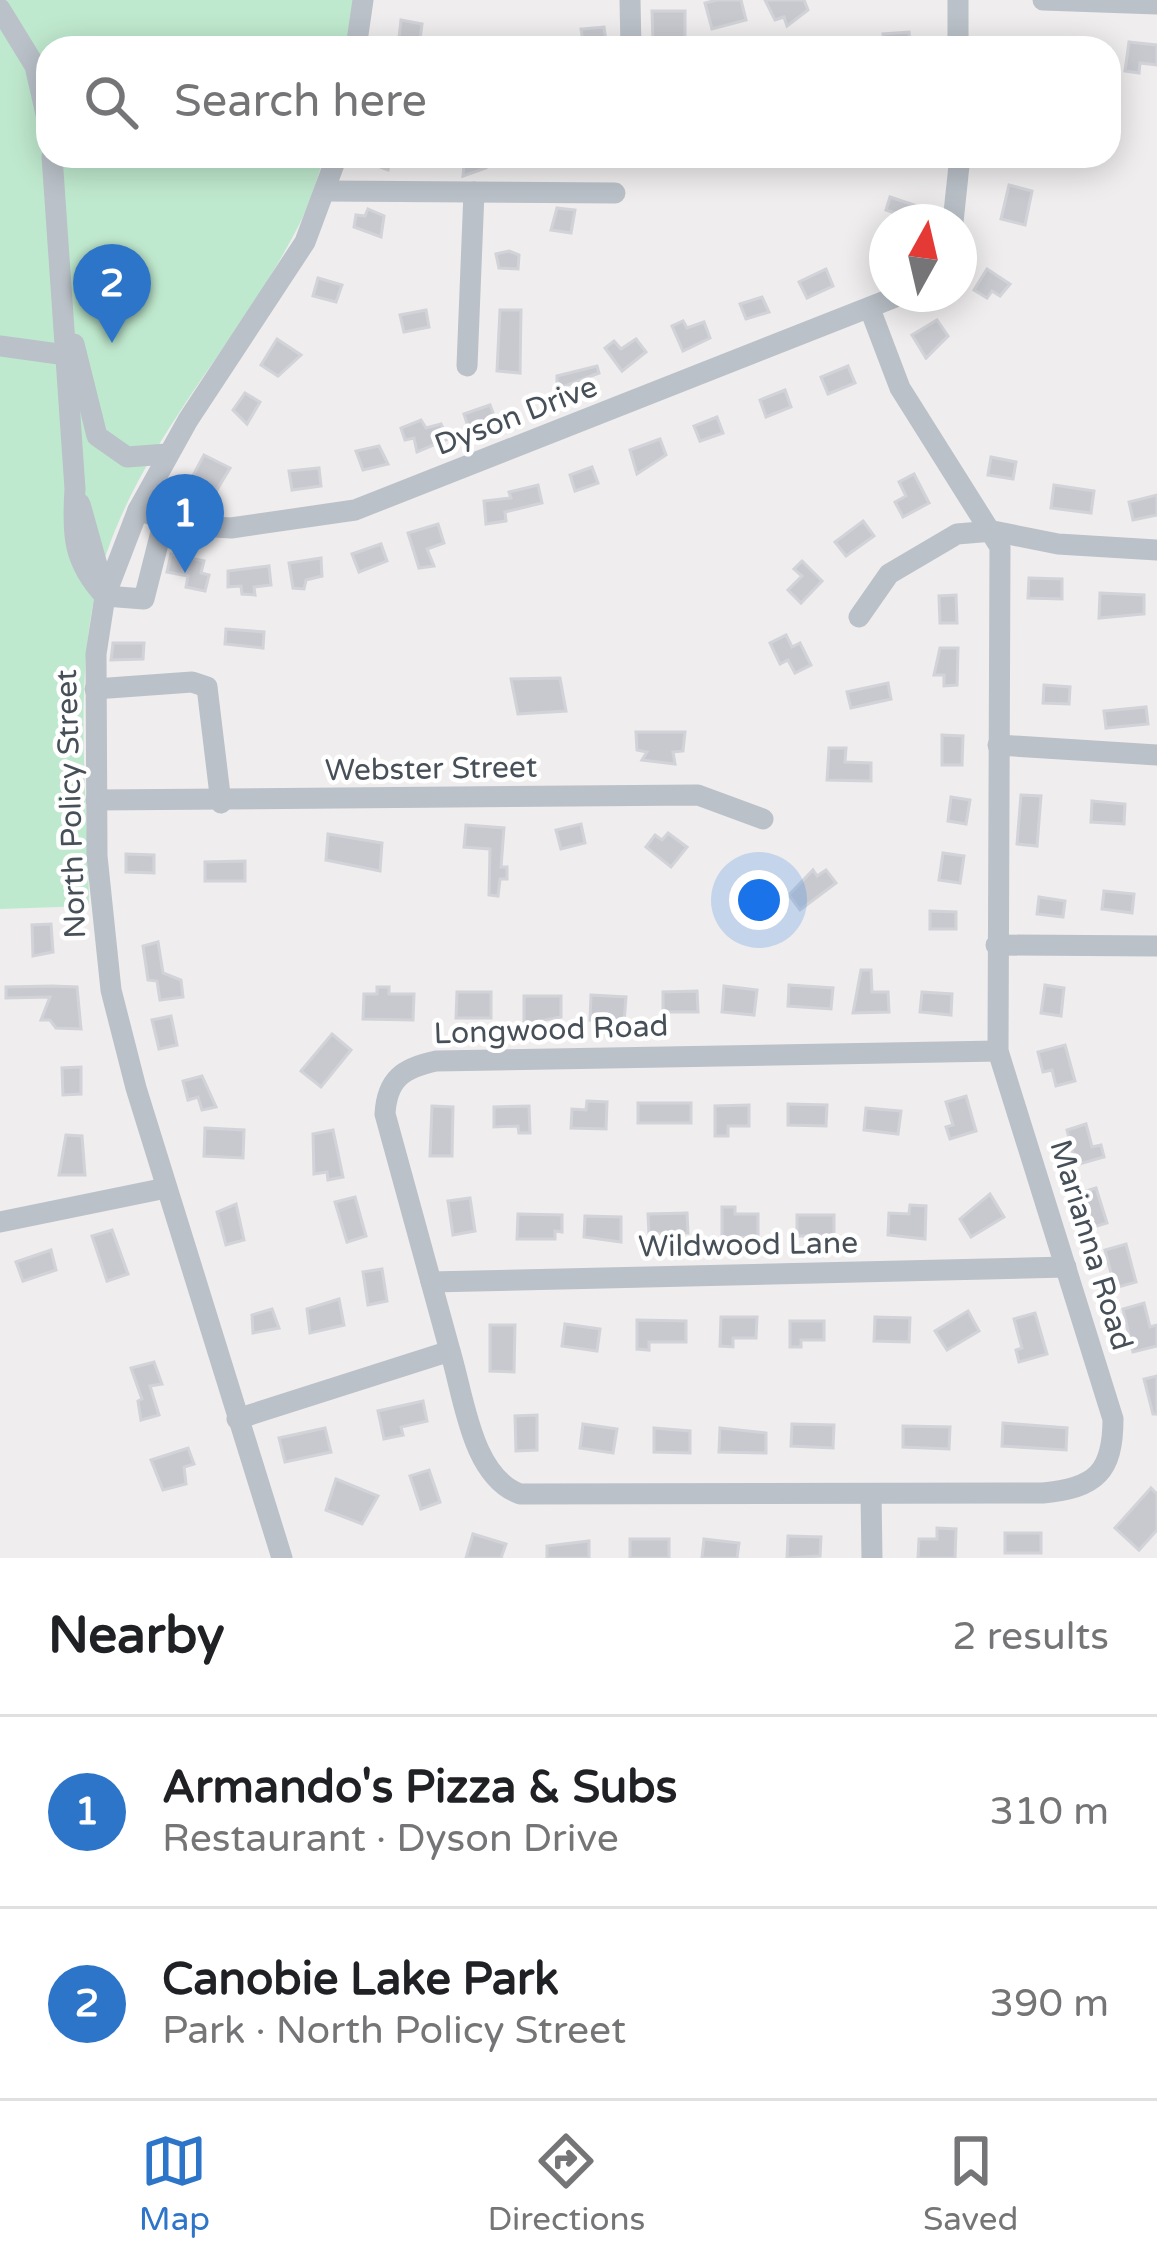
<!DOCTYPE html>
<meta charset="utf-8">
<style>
body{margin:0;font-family:"Varela Round",sans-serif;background:#f2f2f2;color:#202124}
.compass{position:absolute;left:869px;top:204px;width:108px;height:108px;border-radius:50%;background:#fff;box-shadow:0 6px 30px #0003;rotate:8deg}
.you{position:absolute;left:759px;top:900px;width:42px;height:42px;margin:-30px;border:9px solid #fff;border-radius:50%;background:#1a73e8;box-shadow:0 0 0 18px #1a73e833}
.badge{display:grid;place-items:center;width:78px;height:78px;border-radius:50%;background:#2d75c9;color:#fff;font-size:39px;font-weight:700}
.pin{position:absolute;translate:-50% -99px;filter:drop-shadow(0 3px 6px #0008)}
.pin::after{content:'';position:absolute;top:63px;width:42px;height:36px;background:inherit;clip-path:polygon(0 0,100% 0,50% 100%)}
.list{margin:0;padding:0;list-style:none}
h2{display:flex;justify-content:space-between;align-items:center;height:156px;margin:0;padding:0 48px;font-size:51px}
h2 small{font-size:39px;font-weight:400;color:#757577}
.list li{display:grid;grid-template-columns:78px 1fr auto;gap:36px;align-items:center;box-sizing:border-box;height:192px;padding:0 48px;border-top:3px solid #e0e0e0}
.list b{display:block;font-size:45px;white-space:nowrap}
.list p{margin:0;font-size:39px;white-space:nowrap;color:#757577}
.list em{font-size:39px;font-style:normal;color:#757577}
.icon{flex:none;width:66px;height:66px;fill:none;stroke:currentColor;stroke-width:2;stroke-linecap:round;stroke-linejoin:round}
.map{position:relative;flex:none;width:1157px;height:1558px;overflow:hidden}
.search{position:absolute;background:#fff;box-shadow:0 6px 30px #0003;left:36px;right:36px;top:36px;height:132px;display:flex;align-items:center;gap:30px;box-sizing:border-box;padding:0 42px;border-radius:36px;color:#757577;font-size:45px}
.sheet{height:540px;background:#fff}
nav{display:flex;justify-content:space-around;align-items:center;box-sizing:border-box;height:168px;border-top:3px solid #e0e0e0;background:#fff;font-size:33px;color:#757577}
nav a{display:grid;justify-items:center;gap:6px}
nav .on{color:#2d75c9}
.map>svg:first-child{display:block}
.green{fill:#bfe9ce}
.building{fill:#c7c9cf;stroke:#d1d3d8;stroke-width:3}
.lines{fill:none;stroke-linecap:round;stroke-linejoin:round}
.minor{stroke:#bac1c8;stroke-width:21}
.labels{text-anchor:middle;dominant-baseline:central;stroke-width:9;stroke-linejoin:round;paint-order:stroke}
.street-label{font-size:30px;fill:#475058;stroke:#fff}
</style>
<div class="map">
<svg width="1157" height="1558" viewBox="0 0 1157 1558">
<rect width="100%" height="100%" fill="#efeded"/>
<path class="green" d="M0 0H353L346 48H48V156H325C316 179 310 204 299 225 236 349 126 455 95 594 74 693 88 805 89 906L0 909Z"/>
<g class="building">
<path d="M717 0H741L746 20 712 29 705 3Z"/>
<path d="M765 0H804L808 10 787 26 784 17 775 20Z"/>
<path d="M652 11H685V41H653Z"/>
<path d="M401 20 422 24 419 48 398 47Z"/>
<path d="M604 27 607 48H584L581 29Z"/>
<path d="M909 32 911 48 884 45 883 34Z"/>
<path d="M1129 42 1157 45V65L1140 63 1139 73 1125 71Z"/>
<path d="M352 156H391L388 170Z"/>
<path d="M448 156H487L486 168 463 176 464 165 448 163Z"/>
<path d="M1009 185 1032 191 1025 225 1001 219Z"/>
<path d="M890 197 917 206 910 222H893L895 213 886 210Z"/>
<path d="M557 208 575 210 571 233 551 230Z"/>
<path d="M368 209 384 216 381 237 354 227 356 215 365 216Z"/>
<path d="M509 251 519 255 518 269 499 268 496 254Z"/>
<path d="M826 269 833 286 807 298 799 282Z"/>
<path d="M987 269 1010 284 1000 296 992 291 987 298 974 290Z"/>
<path d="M318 278 342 285 336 302 313 296Z"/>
<path d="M762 297 769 312 746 319 740 304Z"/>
<path d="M426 310 429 327 404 332 400 315Z"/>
<path d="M500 310H521L520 373 497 371Z"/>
<path d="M937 320 948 336 926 358 912 335Z"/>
<path d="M683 321 687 328 704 322 710 338 683 351 672 326Z"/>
<path d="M277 339 301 355 278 376 261 365Z"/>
<path d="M636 339 646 352 622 371 605 348 614 341 621 349Z"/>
<path d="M597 366 599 373 557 389V376Z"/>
<path d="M848 366 855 383 828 394 821 377Z"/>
<path d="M785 390 791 407 766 417 760 400Z"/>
<path d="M245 393 260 402 247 424 233 410Z"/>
<path d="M490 405 497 423 470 433 464 414Z"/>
<path d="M717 417 723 433 700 441 694 426Z"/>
<path d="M421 420 426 428 441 424 448 439 417 452 414 438 405 440 401 428Z"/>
<path d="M660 439 666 455 637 474 630 450Z"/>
<path d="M379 446 388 464 363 470 356 451Z"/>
<path d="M204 455 230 468 215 493 188 485Z"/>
<path d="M991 457 1016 462 1013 479 988 475Z"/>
<path d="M592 467 598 483 575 491 570 475Z"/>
<path d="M319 468 321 486 292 490 289 471Z"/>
<path d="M914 474 929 503 903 517 895 502 906 496 899 482Z"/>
<path d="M538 485 542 503 505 512 506 521 486 524 484 501 511 498 509 492Z"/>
<path d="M1054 485 1094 491 1091 513 1051 508Z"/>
<path d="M1157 495V515L1133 520 1129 502Z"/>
<path d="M863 521 874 536 846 556 835 542Z"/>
<path d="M438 524 444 543 427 549 434 566 419 568 408 533Z"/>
<path d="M381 544 387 561 359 572 352 554Z"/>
<path d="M171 554 204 561 201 573 209 575 205 591 186 587 188 576 167 572Z"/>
<path d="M321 558 322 576 306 580 304 589 293 588 289 563Z"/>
<path d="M802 561 822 581 801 603 788 590 802 576 794 569Z"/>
<path d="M269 566 271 585 254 587 255 595 242 594 241 586 228 587V571Z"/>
<path d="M1029 578 1062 579V599L1028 598Z"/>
<path d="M1100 593 1144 595V614L1099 618Z"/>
<path d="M956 595 957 623H940L939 596Z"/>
<path d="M226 629 264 632 263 648 225 644Z"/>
<path d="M786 635 792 647 800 643 811 665 795 673 788 660 780 664 770 643Z"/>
<path d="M113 643H144L143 659 111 660Z"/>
<path d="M940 648H958L957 685 944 686V675H934Z"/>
<path d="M560 678 566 711 518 714 511 679Z"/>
<path d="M888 683 891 699 851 708 847 692Z"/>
<path d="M1044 685 1070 687 1069 704 1043 703Z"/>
<path d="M1146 707 1148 724 1106 728 1104 711Z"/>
<path d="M636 732H685L683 751 673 752 675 764 642 760 647 752 637 750Z"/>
<path d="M942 735 963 736 962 765H942Z"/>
<path d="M829 748H846L845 762 871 763V781L827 780Z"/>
<path d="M1021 795 1041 796 1037 846 1017 844Z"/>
<path d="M951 797 970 800 966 824 948 821Z"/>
<path d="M1092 801 1125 804 1124 824 1091 822Z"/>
<path d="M581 824 585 843 561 849 556 830Z"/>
<path d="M466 825 504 828 501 867H507V879H500L498 896 489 895 490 849 464 847Z"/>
<path d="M668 833 687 847 671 867 646 847 655 835 662 840Z"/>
<path d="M328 834 382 843 380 871 326 860Z"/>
<path d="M943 853 964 856 960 883 939 880Z"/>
<path d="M126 854 154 855V873L126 872Z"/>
<path d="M245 861V881H205V862Z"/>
<path d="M813 870 817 876 826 870 836 883 800 910 789 895Z"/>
<path d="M1104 891 1134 894 1132 913 1102 909Z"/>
<path d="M1039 897 1065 901 1063 917 1037 914Z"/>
<path d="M930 911 956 912V929H930Z"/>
<path d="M51 924 53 952 33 956 32 925Z"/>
<path d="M158 942 163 973 181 980 183 997 160 1000 157 981 148 980 143 946Z"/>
<path d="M861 970H871L872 992H888L889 1012 853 1013Z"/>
<path d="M789 985 833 988 831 1009 788 1006Z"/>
<path d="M1045 985 1064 988 1061 1016 1041 1013Z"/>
<path d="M52 986 77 987 81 1029 56 1028 50 1020H41L50 997 6 998V987Z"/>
<path d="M724 986 757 990 754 1015 722 1012Z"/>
<path d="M377 987H389V994H414L413 1020 363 1019 364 994H377Z"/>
<path d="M697 991 698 1012H663V992Z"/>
<path d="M457 992H491V1018H456Z"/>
<path d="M922 992 952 994 951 1015 920 1012Z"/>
<path d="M591 995 626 997 624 1022 590 1020Z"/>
<path d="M524 996H561V1017L524 1024Z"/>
<path d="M171 1016 177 1045 159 1049 152 1020Z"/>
<path d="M332 1034 351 1050 321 1087 301 1071Z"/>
<path d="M1065 1045 1075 1081 1056 1086 1052 1070 1043 1072 1038 1052Z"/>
<path d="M81 1067V1094L63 1095 62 1068Z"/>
<path d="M202 1076 216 1107 202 1110 198 1097 188 1100 183 1081Z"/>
<path d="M966 1096 976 1131 950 1139 946 1127 953 1125 946 1102Z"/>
<path d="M587 1101 607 1102 606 1129 571 1128 572 1109 586 1110Z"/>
<rect x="638" y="1103" width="53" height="20"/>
<path d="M788 1104 827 1105 826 1126 788 1125Z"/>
<path d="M749 1105V1126H728V1136H715V1106Z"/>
<path d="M432 1106 453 1107 452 1156H430Z"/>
<path d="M529 1106 530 1133H519L518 1126 494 1127V1107Z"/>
<path d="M866 1108 901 1111 898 1134 864 1130Z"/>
<path d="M1086 1124 1092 1147 1101 1145 1104 1157 1076 1165 1067 1130Z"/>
<path d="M205 1128 244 1130 243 1158 204 1156Z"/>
<path d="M333 1130 343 1177 328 1180 327 1172 314 1174 313 1134Z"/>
<path d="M66 1135 82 1136 85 1175H59Z"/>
<path d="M1096 1188 1107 1223 1087 1229 1077 1194Z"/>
<path d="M990 1194 1004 1217 971 1237 960 1219Z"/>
<path d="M355 1197 366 1236 347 1242 335 1202Z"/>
<path d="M470 1198 475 1231 453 1235 448 1201Z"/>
<path d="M236 1204 244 1240 226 1245 217 1212Z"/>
<path d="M910 1205 926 1206 925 1239 888 1235 889 1213 909 1214Z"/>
<path d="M722 1207H735V1214H758V1238L722 1237Z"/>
<path d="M687 1213 688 1233 649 1234 648 1214Z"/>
<path d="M518 1214 562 1215V1232L555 1231V1239H517Z"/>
<rect x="797" y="1215" width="37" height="21"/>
<path d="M585 1216 621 1217V1242L584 1237Z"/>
<path d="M112 1230 128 1274 107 1281 92 1236Z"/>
<path d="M1126 1244 1136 1282 1115 1288 1105 1250Z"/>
<path d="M51 1250 56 1270 23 1281 16 1262Z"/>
<path d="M382 1269 387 1301 368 1305 363 1272Z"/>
<path d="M339 1299 344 1325 310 1333 307 1309Z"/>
<path d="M1144 1303 1150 1327 1157 1325V1346L1133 1352 1123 1309Z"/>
<path d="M272 1309 279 1328 253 1333 252 1315Z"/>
<path d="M968 1311 979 1331 947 1350 935 1331Z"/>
<path d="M1035 1313 1047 1354 1019 1362 1016 1350 1022 1348 1014 1319Z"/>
<path d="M721 1317H757L756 1338H733V1347L720 1346Z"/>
<path d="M875 1317 910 1318 909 1342 874 1341Z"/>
<path d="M637 1320 686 1321V1342H649V1350L637 1349Z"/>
<path d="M790 1321H824V1340H801V1347H790Z"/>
<path d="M565 1324 600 1329 597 1351 562 1346Z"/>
<path d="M490 1325H515L514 1372 490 1371Z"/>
<path d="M154 1362 162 1384 150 1386 159 1415 141 1420 138 1401 142 1399 131 1368Z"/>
<path d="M1157 1376V1414H1153L1144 1379Z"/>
<path d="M423 1401 427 1421 401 1427 403 1435 384 1439 378 1411Z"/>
<path d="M537 1415V1450L516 1451 515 1416Z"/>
<path d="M1003 1423 1067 1428 1066 1450 1002 1446Z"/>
<path d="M583 1424 617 1429 613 1453 580 1448Z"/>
<path d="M792 1424 834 1425 833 1448 791 1446Z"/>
<path d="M903 1426 950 1427 949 1449 903 1447Z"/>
<path d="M325 1428 331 1452 285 1462 279 1438Z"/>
<path d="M654 1428 690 1431V1453L654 1452Z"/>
<path d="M720 1428 766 1433V1453L719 1452Z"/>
<path d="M188 1448 194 1464 184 1467 186 1484 163 1490 151 1460Z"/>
<path d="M429 1470 440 1502 421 1509 410 1476Z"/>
<path d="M336 1479 378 1496 362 1524 326 1510Z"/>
<path d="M1151 1488 1157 1494V1530L1139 1550 1115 1528Z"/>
<path d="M937 1528 956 1529 955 1558H918L919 1539H937Z"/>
<rect x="1005" y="1533" width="36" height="20"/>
<path d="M473 1534 506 1544 501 1558H466Z"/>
<path d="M788 1536 821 1537 820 1556 787 1558Z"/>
<rect x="630" y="1539" width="39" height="19"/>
<path d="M704 1539 739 1543 737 1558H702Z"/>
<path d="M589 1541V1558H547V1546Z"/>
</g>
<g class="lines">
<g class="minor">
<path d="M630 0 631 48"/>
<path d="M958 0V48"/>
<path d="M1043 0 1157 4"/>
<path d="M0 9 35 66 48 123"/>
<path d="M356 48 363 0"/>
<path d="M52 156 75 489C72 534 73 562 105 596L144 599 164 520"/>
<path d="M326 191 615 193"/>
<path d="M953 222 960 156"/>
<path d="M74 344 97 436 127 457 167 454"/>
<path d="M0 346 66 355"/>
<path d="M467 366 474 192"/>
<path d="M80 504 104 590"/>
<path d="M138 510 182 525 231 528 355 510 903 294"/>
<path d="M859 617 889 574 957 534 993 531 1058 544 1157 550"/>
<path d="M95 689 192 682 207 687 221 803"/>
<path d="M998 745 1157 755"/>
<path d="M96 800 698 795 763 819"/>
<path d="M996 945 1157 946"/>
<path d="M0 1222 166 1188"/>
<path d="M431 1282 1066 1267"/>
<path d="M450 1351 385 1114C387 1079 403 1068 436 1061L998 1051"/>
<path d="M237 1419 450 1351C464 1396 471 1476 520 1494L1043 1493C1096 1488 1113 1472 1113 1419L998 1051 1000 547 900 388 870 309"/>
<path d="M871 1494 872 1558"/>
<path d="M282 1558 136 1088 111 990 97 856 96 654 105 596 138 510 188 420 305 242 337 156"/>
</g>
</g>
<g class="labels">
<g class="street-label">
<text transform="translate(516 416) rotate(-21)">Dyson Drive</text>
<text transform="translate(431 769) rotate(-1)">Webster Street</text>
<text transform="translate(71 804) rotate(-92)">North Policy Street</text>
<text transform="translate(551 1030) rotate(-2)">Longwood Road</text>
<text transform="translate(748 1245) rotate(-1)">Wildwood Lane</text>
<text transform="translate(1091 1245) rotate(73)">Marianna Road</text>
</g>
</g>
</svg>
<svg class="compass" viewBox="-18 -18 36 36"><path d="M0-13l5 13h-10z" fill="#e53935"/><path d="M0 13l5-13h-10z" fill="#757577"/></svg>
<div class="you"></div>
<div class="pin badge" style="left:185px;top:573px">1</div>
<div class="pin badge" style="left:112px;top:343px">2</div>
<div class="search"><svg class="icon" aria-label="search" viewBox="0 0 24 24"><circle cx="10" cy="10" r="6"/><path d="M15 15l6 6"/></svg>Search here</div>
</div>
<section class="sheet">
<h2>Nearby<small>2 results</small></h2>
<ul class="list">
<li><span class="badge">1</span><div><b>Armando's Pizza &amp; Subs</b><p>Restaurant · Dyson Drive</p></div><em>310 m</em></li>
<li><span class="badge">2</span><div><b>Canobie Lake Park</b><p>Park · North Policy Street</p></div><em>390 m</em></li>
</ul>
</section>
<nav>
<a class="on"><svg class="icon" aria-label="map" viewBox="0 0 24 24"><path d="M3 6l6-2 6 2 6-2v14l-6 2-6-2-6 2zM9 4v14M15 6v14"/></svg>Map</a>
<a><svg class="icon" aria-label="directions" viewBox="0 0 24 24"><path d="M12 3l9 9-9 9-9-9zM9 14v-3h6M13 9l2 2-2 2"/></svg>Directions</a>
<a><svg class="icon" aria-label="saved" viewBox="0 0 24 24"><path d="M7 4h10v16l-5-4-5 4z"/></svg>Saved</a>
</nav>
